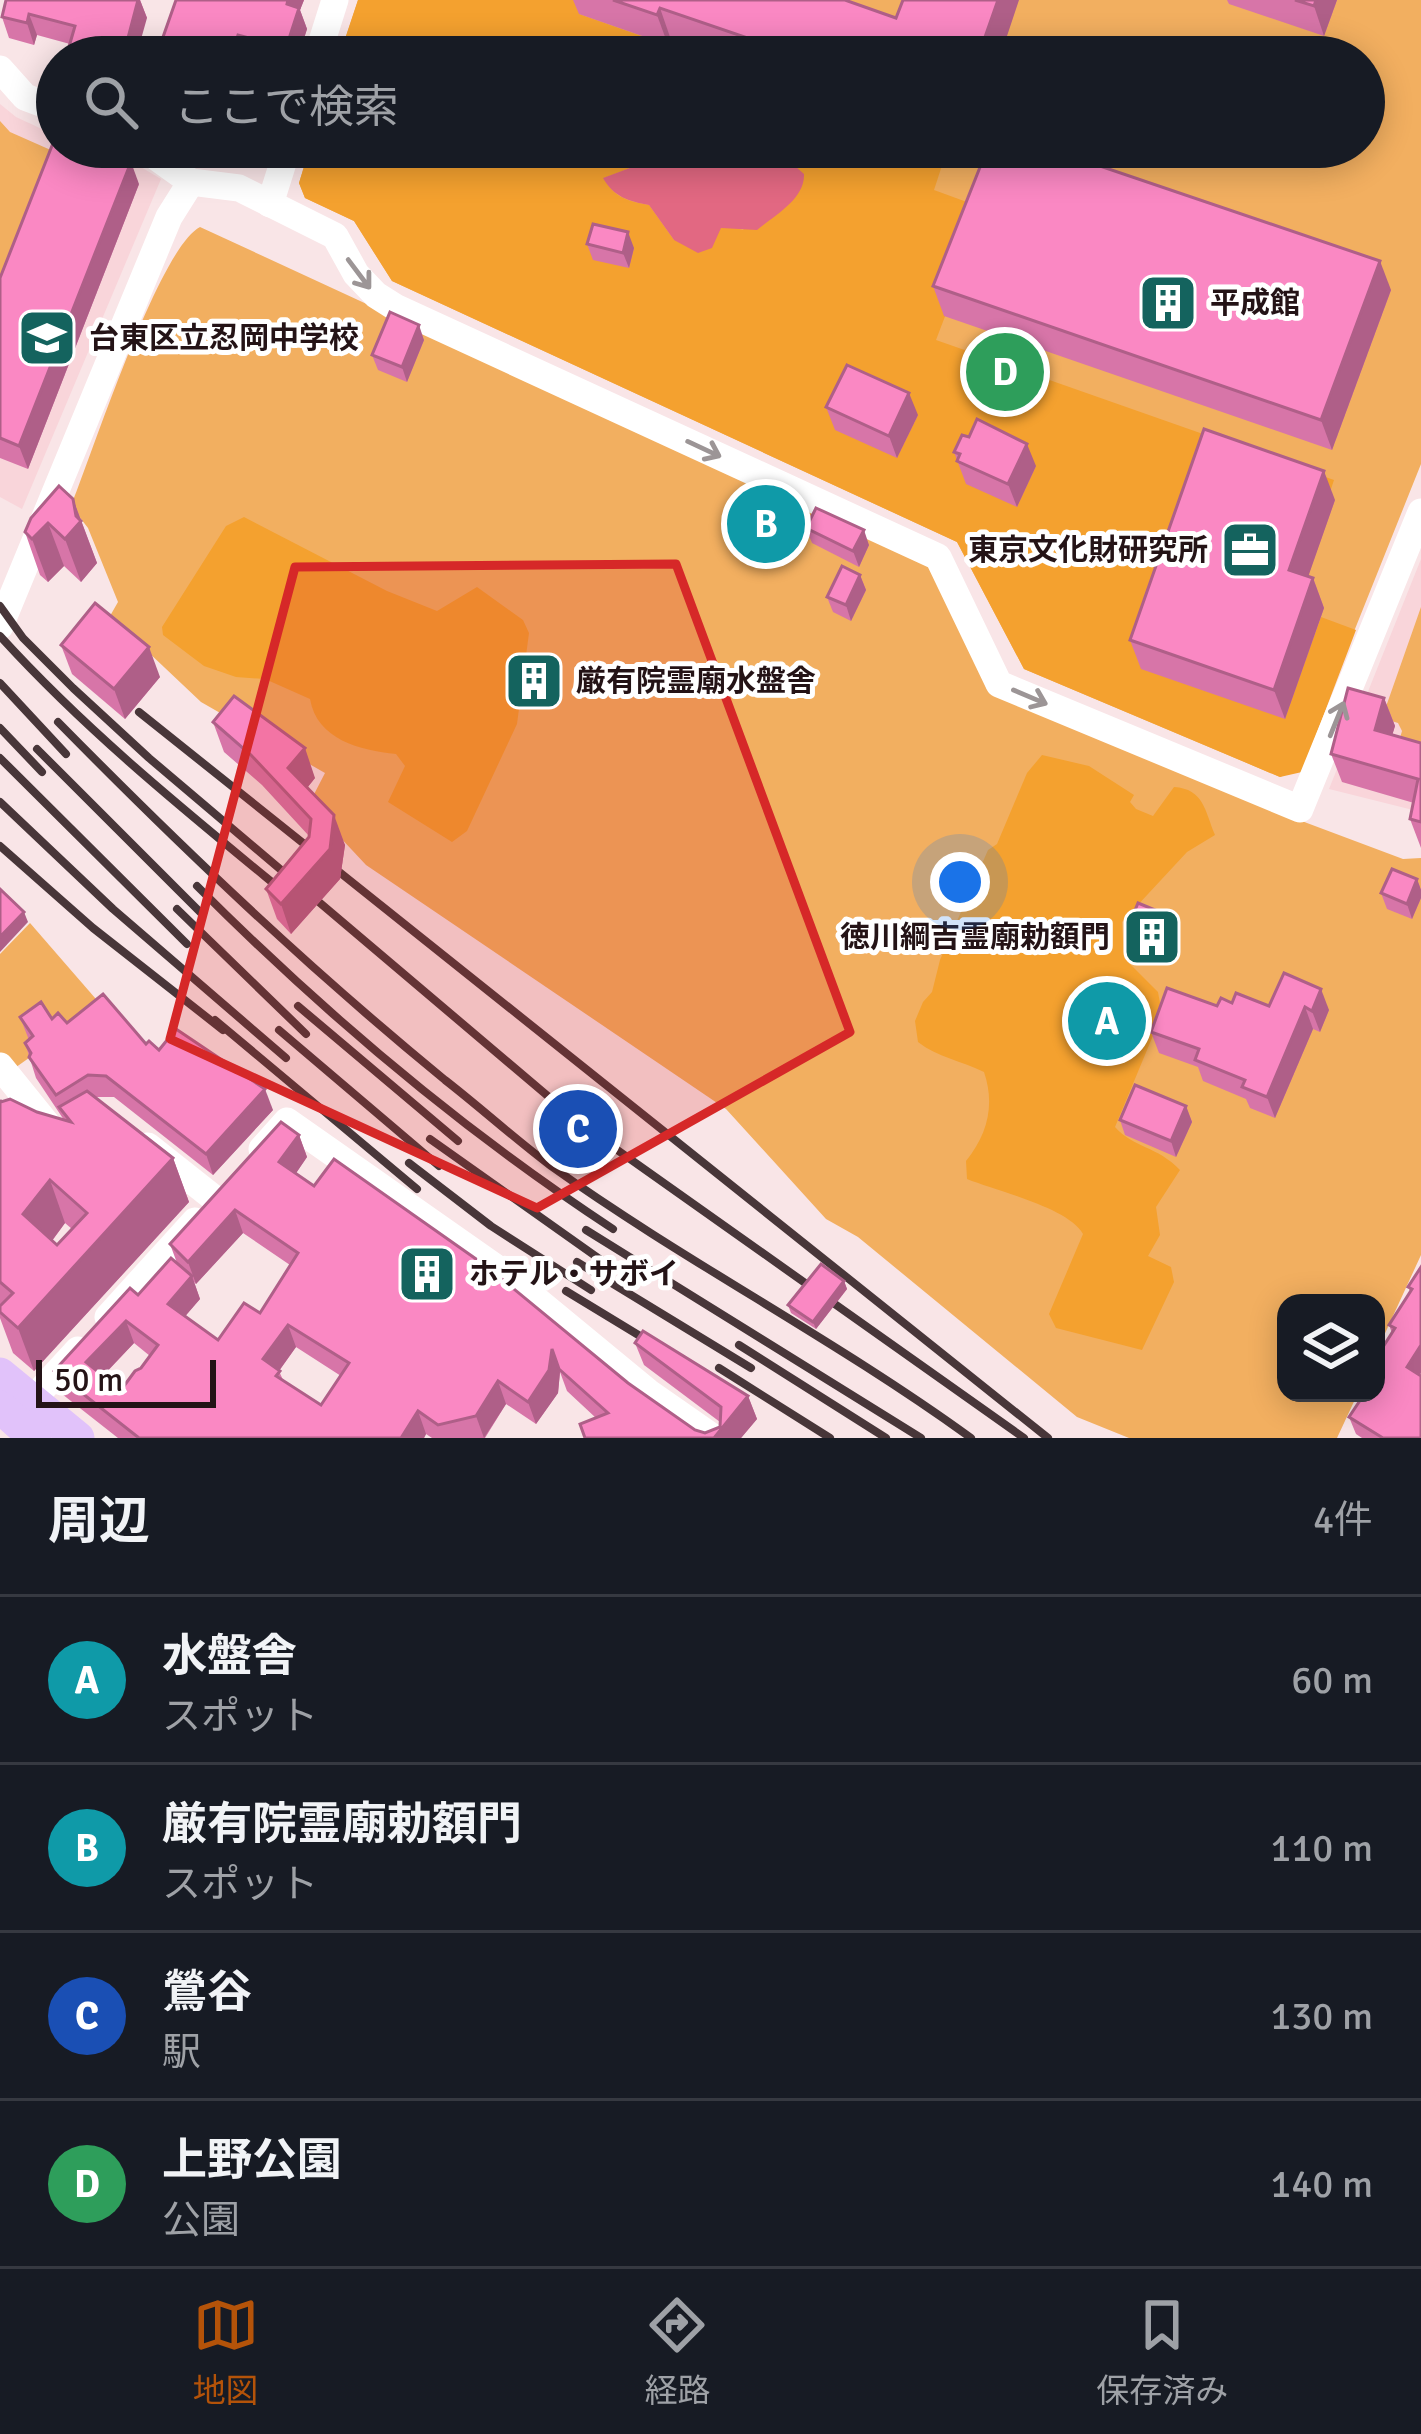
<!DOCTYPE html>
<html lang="ja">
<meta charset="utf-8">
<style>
body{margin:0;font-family:Signika,"Noto Sans JP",sans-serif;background:#20242c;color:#f1f3f6}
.controls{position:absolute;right:36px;bottom:36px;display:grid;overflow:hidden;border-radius:24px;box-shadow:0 6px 30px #0003}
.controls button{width:108px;height:108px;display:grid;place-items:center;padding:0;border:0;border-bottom:3px solid #363941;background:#171b24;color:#f1f3f6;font:60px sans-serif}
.scale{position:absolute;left:36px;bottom:30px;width:180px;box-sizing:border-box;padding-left:12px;border:6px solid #241316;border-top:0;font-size:33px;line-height:42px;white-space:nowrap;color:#241316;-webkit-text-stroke:9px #fff;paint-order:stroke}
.you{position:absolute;left:960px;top:882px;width:42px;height:42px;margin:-30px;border:9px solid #fff;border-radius:50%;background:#1a73e8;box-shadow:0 0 0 18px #1a73e833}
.badge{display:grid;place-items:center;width:78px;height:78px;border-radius:50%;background:#b45309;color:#fff;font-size:39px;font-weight:700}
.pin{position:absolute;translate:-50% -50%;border:6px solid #fff;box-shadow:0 3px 12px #0006}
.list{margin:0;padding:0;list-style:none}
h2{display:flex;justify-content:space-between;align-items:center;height:156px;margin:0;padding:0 48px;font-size:51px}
h2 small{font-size:39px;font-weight:400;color:#9ea1a6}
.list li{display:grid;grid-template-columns:78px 1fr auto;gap:36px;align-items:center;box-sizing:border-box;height:168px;padding:0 48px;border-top:3px solid #363941}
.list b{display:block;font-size:45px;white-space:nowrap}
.list p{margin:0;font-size:39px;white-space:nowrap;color:#9ea1a6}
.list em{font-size:39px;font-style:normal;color:#9ea1a6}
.icon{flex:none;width:66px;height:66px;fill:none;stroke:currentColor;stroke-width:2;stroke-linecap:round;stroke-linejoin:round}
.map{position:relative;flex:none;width:1421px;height:1438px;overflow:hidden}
.search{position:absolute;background:#171b24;box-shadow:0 6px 30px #0003;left:36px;right:36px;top:36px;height:132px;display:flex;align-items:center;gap:30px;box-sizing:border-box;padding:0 42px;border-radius:66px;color:#9ea1a6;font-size:45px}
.sheet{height:828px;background:#171b24}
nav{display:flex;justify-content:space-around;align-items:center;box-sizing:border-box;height:168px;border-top:3px solid #363941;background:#171b24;font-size:33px;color:#9ea1a6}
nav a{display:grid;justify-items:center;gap:6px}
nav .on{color:#b45309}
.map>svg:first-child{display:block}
.built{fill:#f9d5da}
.green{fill:#f2af60}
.forest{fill:#f4a12f}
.water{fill:#e26882}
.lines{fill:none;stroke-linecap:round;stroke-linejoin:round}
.minor{stroke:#fff;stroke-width:27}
.major{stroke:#e1c2fa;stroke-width:33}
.rail{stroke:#483639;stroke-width:8}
.wall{fill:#d775a8;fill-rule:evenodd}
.shaded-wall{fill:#af5f88}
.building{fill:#fa88c3;stroke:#af5f88;stroke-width:3;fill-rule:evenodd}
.oneway{stroke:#9c9596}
.marked{fill:#d62828;fill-opacity:0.2;stroke:#d62828;stroke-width:9;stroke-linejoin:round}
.labels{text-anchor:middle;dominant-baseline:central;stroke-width:10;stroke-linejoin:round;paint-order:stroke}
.poi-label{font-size:30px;font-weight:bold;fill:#241316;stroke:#fff;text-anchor:start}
</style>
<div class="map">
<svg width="1421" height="1438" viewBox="0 0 1421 1438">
<rect width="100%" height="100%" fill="#f9e5e7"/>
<g class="built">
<path d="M0 104 16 117 57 136V147H93L124 157 161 179 22 509 0 497Z"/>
<path d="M1421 559V812L1329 789Z"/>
</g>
<g class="green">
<path d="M358 0H1421V464L1299 769 1280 777 1024 669 957 542 392 281 354 221 305 198 299 183 310 147H1364V57H339Z"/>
<path d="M0 121 10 132 62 155 0 313Z"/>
<path d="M200 227 932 565 987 689 1307 823 1403 859 1421 858V1255L1376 1353V1303H1286V1393H1358L1337 1438H1129L1077 1417 858 1237 826 1219 726 1109 366 865 309 804 325 773 201 702 110 616 118 602 88 528 71 506C92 454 159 248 200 227Z"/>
<path d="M1421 607V759L1396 752 1402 731 1398 723 1382 718Z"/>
<path d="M30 923 102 1006 12 1070 0 1056V954Z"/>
</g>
<g class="forest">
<path d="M358 0H583L579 14 667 45 670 37 695 46 691 57H339Z"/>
<path d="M310 147H658L646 162 604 178C614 198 628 201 649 205L674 240 716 236 720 228 729 226 743 230 787 159 760 157 763 147H948L934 190 986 209 936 340 1334 480 1328 498 1215 459 1284 719 1321 617 1356 630 1302 772 1280 777 1024 669 957 542 392 281 354 221 305 198 299 183Z"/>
<path d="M244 517 387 591 437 611 477 587 523 620 529 633 517 724 467 831 452 842 388 802 405 766 396 754C360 750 317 740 310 699L265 679 236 677 204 666 163 635 162 627 226 526Z"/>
<path d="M1042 755 1089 766 1134 795 1130 802 1136 809 1153 816 1174 787C1204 789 1205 811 1215 835L1187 852 1122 922 1124 958 1158 992 1162 1014 1115 1127C1134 1148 1157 1146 1180 1170L1156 1207 1160 1235 1148 1256 1171 1267 1174 1282 1142 1350 1056 1328 1049 1314 1083 1234C1069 1208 997 1191 967 1179L966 1161C988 1134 995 1104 984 1072 962 1061 937 1057 918 1042L915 1021 923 1002 932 992 940 960 988 850 997 844 1027 773Z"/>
</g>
<path class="water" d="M658 147H711L726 155 787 159 804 174C805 199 775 215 757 230L721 228 712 248 698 253 674 240 649 205C628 201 614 197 603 178L646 162Z"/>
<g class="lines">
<g class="minor">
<path d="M317 57 335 0"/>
<path d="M0 69 25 97 57 109"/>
<path d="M142 147 191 182 239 188 335 236 356 274 376 295 395 307 938 557 999 684 1300 809 1421 512"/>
<path d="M270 204 288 147"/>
<path d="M0 626 169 217 191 182"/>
<path d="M0 1066 59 1139 62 1137"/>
<path d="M148 1146 215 1199"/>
<path d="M262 1149 287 1121 505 1274 648 1392 714 1438"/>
<path d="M108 1317 195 1221"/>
<path d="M32 1400 78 1350"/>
</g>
<g class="major">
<path d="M0 1374 78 1438"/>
<path d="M0 1407 35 1438"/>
</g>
<g class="rail">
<path d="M0 606 23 638 73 688 149 758 582 1125 1024 1438"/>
<path d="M0 636C90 735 193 817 296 902"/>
<path d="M0 683 66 754"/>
<path d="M139 712 1048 1438"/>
<path d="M58 722C184 850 306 966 445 1080 481 1108 515 1139 551 1166 687 1263 836 1340 971 1438"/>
<path d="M0 728 42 772"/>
<path d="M37 749 202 914"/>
<path d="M0 758 187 944"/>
<path d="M0 802 113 909 286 1058"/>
<path d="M0 846 93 928 223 1030"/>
<path d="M197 886C324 1013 462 1130 613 1229"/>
<path d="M177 909 306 1034"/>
<path d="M298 1006 458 1141"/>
<path d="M215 1020 417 1189"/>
<path d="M279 1030 439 1166"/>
<path d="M430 1139 601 1260"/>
<path d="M409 1163 491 1226 591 1290"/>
<path d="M586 1230 921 1438"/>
<path d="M577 1262 751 1368"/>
<path d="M566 1291 668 1353"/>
<path d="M739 1345 886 1438"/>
<path d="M719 1368 830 1438"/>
</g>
</g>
<g class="wall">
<path d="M6 0H140L147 18 70 44 37 35 34 45 9 38 2 17Z"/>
<path d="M176 0H304L300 10 307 29 298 57H156Z"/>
<path d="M573 0H846L1000 57H727L670 37 668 45 579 14Z"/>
<path d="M1227 0H1337L1324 36 1229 4Z"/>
<path d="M225 147H264L259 160Z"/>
<path d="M502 147H528L527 165 504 163 501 156Z"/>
<path d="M139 184 28 469 0 458V278Z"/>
<path d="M587 244 634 248 629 268 593 260Z"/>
<path d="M933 286 1391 290 1332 450 944 316Z"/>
<path d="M424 340 407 382 378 370 372 355Z"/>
<path d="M826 407 918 415 897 458 835 430Z"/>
<path d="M954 452 1036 466 1017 507 966 484Z"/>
<path d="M73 499 97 563 81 582 64 566 48 582 40 575 25 532Z"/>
<path d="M1335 500 1308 576 1313 578 1324 608 1285 719 1141 669 1130 640Z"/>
<path d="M779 502 785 518 774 542 747 529 741 514Z"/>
<path d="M806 528 869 545 859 567 812 543Z"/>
<path d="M860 575 866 590 851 621 833 612 827 597Z"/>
<path d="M61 645 160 677 125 719 72 674Z"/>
<path d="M1384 698 1395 726 1392 735 1421 743V848L1410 819 1414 803 1342 782 1331 754Z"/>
<path d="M213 722 315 778 307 788 345 845 340 879 291 934 277 919 266 889 309 836 262 785 224 752Z"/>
<path d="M1417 879 1421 890V898L1412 919 1387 909 1381 893Z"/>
<path d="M1165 914 1171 929 1159 956 1133 946 1127 930Z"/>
<path d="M1284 973 1329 1010 1320 1032 1313 1029 1275 1118 1250 1108 1246 1099 1203 1081 1198 1067 1159 1053 1151 1032 1232 1003 1269 1006Z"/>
<path d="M1121 1016 1114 1033 1094 1025 1091 1018Z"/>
<path d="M20 1017 52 1019 146 1044 273 1110 213 1175 114 1097H95L173 1158 189 1202 34 1371 13 1353 0 1318V1100L64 1120 36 1078 25 1043 29 1040ZM65 1223 72 1229 57 1245 52 1241Z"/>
<path d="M1186 1106 1192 1122 1176 1157 1125 1135 1120 1120Z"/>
<path d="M281 1122 299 1135 307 1157 296 1173 314 1186 334 1159 486 1266 628 1383 695 1430 705 1433 720 1427V1422L644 1365 635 1343 643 1331 748 1396 757 1419 741 1438H585L580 1424 596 1418 567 1391 560 1372 558 1393 536 1424 506 1404 485 1438H432L426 1434 424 1438H118L62 1394 54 1371 130 1288 138 1295 171 1258 177 1263 170 1244ZM243 1233 290 1265 260 1313 244 1303 218 1340 185 1316 200 1299 194 1282 196 1284ZM134 1343 150 1356 141 1368 135 1371 121 1390 103 1376ZM296 1347 341 1376 321 1405 283 1380 279 1371Z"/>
<path d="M1421 1267V1373L1419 1375 1421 1438H1362L1356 1434 1349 1417 1376 1393 1392 1333 1389 1325 1410 1291 1408 1287Z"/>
<path d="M844 1281 847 1289 816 1329 791 1313 788 1305Z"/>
</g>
<g class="shaded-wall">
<path d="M138 0H140L147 18 136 57H123Z"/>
<path d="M288 0H304L300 10 307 29 298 57H289L286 48Z"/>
<path d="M998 0H1019L1000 57H978Z"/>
<path d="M1316 0H1337L1324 36 1314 6Z"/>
<path d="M660 8 670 37 668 45 657 15Z"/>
<path d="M29 14 37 35 34 45 27 23Z"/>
<path d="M238 35 246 56V57H231Z"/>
<path d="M254 147H264L259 160Z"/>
<path d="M131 162 139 184 28 469 19 446Z"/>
<path d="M628 232 634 248 629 268 623 253Z"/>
<path d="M1380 261 1391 290 1332 450 1321 420Z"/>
<path d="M419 325 424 340 407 382 402 367Z"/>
<path d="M909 393 918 415 897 458 889 436Z"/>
<path d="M1027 444 1036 466 1017 507 1008 484Z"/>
<path d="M1324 471 1335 500 1300 600 1289 570Z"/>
<path d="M73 499 97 563 81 582 65 539Z"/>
<path d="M779 502 785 518 774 542 769 526Z"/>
<path d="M48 523 64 566 48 582 32 539Z"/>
<path d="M864 530 869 545 859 567 853 551Z"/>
<path d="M860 575 866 590 851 621 846 605Z"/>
<path d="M1313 578 1324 608 1285 719 1274 690Z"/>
<path d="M149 647 160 677 125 719 114 689Z"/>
<path d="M1384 698 1395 726 1385 759 1375 730Z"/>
<path d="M305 748 315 778 299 798 288 768Z"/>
<path d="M334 815 345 845 340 879 291 934 281 904Z"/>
<path d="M1417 879 1421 890V898L1412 919 1407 904Z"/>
<path d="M24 912 28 922 0 952V937Z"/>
<path d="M1165 914 1171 929 1159 956 1154 941Z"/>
<path d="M1321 989 1329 1010 1320 1032 1312 1011Z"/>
<path d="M1305 1007 1313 1029 1275 1118 1267 1097Z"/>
<path d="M1118 1008 1121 1016 1114 1033 1111 1026Z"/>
<path d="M265 1089 273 1110 213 1175 206 1154Z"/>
<path d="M1186 1106 1192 1122 1176 1157 1171 1141Z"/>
<path d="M299 1135 307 1157 288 1185 279 1162Z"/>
<path d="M173 1158 189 1202 34 1371 18 1328Z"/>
<path d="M50 1180 65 1223 39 1258 23 1214Z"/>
<path d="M235 1210 243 1233 196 1284 188 1262Z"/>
<path d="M192 1276 200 1299 176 1327 168 1304Z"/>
<path d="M844 1281 847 1289 816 1329 813 1322Z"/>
<path d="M126 1321 134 1343 94 1385 86 1362Z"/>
<path d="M288 1325 296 1347 271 1382 263 1359Z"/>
<path d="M1421 1345V1373L1413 1385 1407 1367Z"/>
<path d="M552 1349 560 1372 558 1393 536 1424 528 1402Z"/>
<path d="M498 1381 506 1404 484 1438 476 1416Z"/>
<path d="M748 1396 757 1419 741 1438H714Z"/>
<path d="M418 1411 426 1434 424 1438H401Z"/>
</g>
<g class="building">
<path d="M6 0H138L123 57H66L75 26 29 14 27 23 2 17Z"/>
<path d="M176 0H288L287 4 299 8 286 48 238 35 231 57H156Z"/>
<path d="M613 0H845L896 18 903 0H998L978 57H803L660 8 657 15Z"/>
<path d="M1295 0H1316L1314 6Z"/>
<path d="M57 133V147H92L131 162 19 446 0 438V278Z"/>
<path d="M502 147H525L524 158 501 156Z"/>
<path d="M988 147H1044L1380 261 1321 420 933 286Z"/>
<path d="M593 224 628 232 623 253 587 244Z"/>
<path d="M390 312 419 325 402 367 372 355Z"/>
<path d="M847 365 909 393 889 436 826 407Z"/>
<path d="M977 419 1027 444 1008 484 957 461 960 454 954 452 962 435 969 437Z"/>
<path d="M1204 429 1324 471 1289 570 1313 578 1274 690 1130 640Z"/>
<path d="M59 486 73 499 76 516 81 521 65 539 48 523 32 539 25 532 31 518Z"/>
<path d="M752 490 779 502 769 526 741 514Z"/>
<path d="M816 508 864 530 853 551 806 528Z"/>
<path d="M842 566 860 575 846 605 827 597Z"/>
<path d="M95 603 149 647 114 689 61 645Z"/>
<path d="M1348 688 1384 698 1375 730 1421 743V822L1410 819 1418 779 1331 754Z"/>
<path d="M234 696 305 748 288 768 334 815 330 849 281 904 266 889 309 837 311 819 251 755 213 722Z"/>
<path d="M1392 869 1417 879 1407 904 1381 893Z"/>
<path d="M0 889 24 912 0 937Z"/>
<path d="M1138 903 1165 914 1154 941 1127 930Z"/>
<path d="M1284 973 1321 989 1312 1011 1305 1007 1267 1097 1242 1087 1245 1080 1195 1060 1199 1049 1151 1032 1167 988 1217 1006 1221 998 1232 1003 1236 993 1269 1006Z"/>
<path d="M103 994 146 1044 149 1041 159 1050 176 1029 265 1089 206 1154 106 1076 88 1075 56 1095 29 1057 31 1053 25 1043 33 1036 20 1017 41 1002 52 1019 58 1013 67 1023Z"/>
<path d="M1098 1000 1118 1008 1111 1026 1091 1018Z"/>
<path d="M1135 1085 1186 1106 1171 1141 1120 1120Z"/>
<path d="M87 1091 173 1158 18 1328 0 1312V1306L13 1293 0 1282V1100L1 1102 10 1099 37 1112 71 1122 59 1107ZM50 1180 87 1213 57 1245 23 1214Z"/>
<path d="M281 1122 299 1135 279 1162 314 1186 334 1159 486 1266 628 1383 695 1430 705 1433 720 1427 721 1407 635 1343 643 1331 748 1396 714 1438H585L580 1424 608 1413 559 1369 552 1349 549 1370 528 1402 498 1381 476 1416 438 1425 418 1411 401 1438H139L54 1371 130 1288 138 1295 171 1258 192 1276 168 1304 218 1340 244 1303 260 1313 298 1253 235 1210 188 1262 170 1244ZM126 1321 158 1345 141 1368 135 1371 121 1390 86 1362ZM288 1325 349 1363 321 1405 276 1376 280 1371 263 1359Z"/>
<path d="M821 1264 844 1281 813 1322 788 1305Z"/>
<path d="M1421 1267V1345L1407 1367 1421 1376V1438H1383L1349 1417 1365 1393H1376V1358L1395 1328 1389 1325 1412 1289 1408 1287Z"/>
</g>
<defs><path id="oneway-shaft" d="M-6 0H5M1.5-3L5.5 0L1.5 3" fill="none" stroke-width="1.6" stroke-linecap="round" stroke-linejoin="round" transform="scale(3)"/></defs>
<g class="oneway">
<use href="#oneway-shaft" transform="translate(359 274) rotate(53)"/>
<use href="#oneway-shaft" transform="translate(704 449) rotate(25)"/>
<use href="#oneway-shaft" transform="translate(1030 697) rotate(23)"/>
<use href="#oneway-shaft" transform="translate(1337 719) rotate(-68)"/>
</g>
<path class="marked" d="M676 564 850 1032 537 1208 170 1039 295 567Z"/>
<defs>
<symbol id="building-square" viewBox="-11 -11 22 22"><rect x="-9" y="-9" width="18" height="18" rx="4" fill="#14635e" stroke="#fff"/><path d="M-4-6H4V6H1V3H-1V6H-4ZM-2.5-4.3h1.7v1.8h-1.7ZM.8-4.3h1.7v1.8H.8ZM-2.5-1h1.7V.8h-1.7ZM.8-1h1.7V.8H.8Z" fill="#fff"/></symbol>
<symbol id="school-square" viewBox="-11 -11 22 22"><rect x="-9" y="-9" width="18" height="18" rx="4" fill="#14635e" stroke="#fff"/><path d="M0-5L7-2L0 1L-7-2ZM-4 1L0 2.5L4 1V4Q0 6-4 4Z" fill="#fff"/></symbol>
<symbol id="office-square" viewBox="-11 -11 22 22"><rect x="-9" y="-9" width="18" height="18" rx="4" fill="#14635e" stroke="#fff"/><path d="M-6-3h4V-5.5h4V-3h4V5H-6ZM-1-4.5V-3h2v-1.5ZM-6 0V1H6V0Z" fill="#fff"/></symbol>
</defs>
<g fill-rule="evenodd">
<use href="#building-square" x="1135" y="270" width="66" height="66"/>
<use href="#school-square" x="14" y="305" width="66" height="66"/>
<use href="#office-square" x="1217" y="517" width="66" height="66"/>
<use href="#building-square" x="501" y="648" width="66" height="66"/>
<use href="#building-square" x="1119" y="904" width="66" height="66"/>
<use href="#building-square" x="394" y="1241" width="66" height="66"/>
</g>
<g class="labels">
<g class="poi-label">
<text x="1210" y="303">平成館</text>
<text x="89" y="338">台東区立忍岡中学校</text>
<text x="1208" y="550" text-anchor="end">東京文化財研究所</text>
<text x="576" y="681">厳有院霊廟水盤舎</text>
<text x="1110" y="937" text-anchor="end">徳川綱吉霊廟勅額門</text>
<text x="469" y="1274">ホテル・サボイ</text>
</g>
</g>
</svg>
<div class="controls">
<button><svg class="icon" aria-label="layers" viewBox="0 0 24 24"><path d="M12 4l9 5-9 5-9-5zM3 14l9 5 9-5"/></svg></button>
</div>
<div class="scale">50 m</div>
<div class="you"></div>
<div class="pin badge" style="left:1107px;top:1021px;background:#0f9aa8">A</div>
<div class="pin badge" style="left:766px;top:524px;background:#0f9aa8">B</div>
<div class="pin badge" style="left:578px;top:1129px;background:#1a4fb4">C</div>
<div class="pin badge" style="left:1005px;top:372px;background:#2e9e5b">D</div>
<div class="search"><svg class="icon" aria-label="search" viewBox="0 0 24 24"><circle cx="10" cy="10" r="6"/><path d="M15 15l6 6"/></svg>ここで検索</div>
</div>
<section class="sheet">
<h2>周辺<small>4件</small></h2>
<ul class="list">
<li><span class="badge" style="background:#0f9aa8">A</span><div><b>水盤舎</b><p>スポット</p></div><em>60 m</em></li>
<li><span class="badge" style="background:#0f9aa8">B</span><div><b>厳有院霊廟勅額門</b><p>スポット</p></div><em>110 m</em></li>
<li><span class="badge" style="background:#1a4fb4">C</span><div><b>鶯谷</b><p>駅</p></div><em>130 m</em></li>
<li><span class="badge" style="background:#2e9e5b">D</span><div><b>上野公園</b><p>公園</p></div><em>140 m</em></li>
</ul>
</section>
<nav>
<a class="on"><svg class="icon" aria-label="map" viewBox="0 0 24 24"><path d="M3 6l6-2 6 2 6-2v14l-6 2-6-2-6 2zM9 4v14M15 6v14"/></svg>地図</a>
<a><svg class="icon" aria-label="directions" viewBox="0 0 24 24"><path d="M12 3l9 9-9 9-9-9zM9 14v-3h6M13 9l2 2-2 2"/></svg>経路</a>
<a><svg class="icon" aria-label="saved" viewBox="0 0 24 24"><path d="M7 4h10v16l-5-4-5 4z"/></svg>保存済み</a>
</nav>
